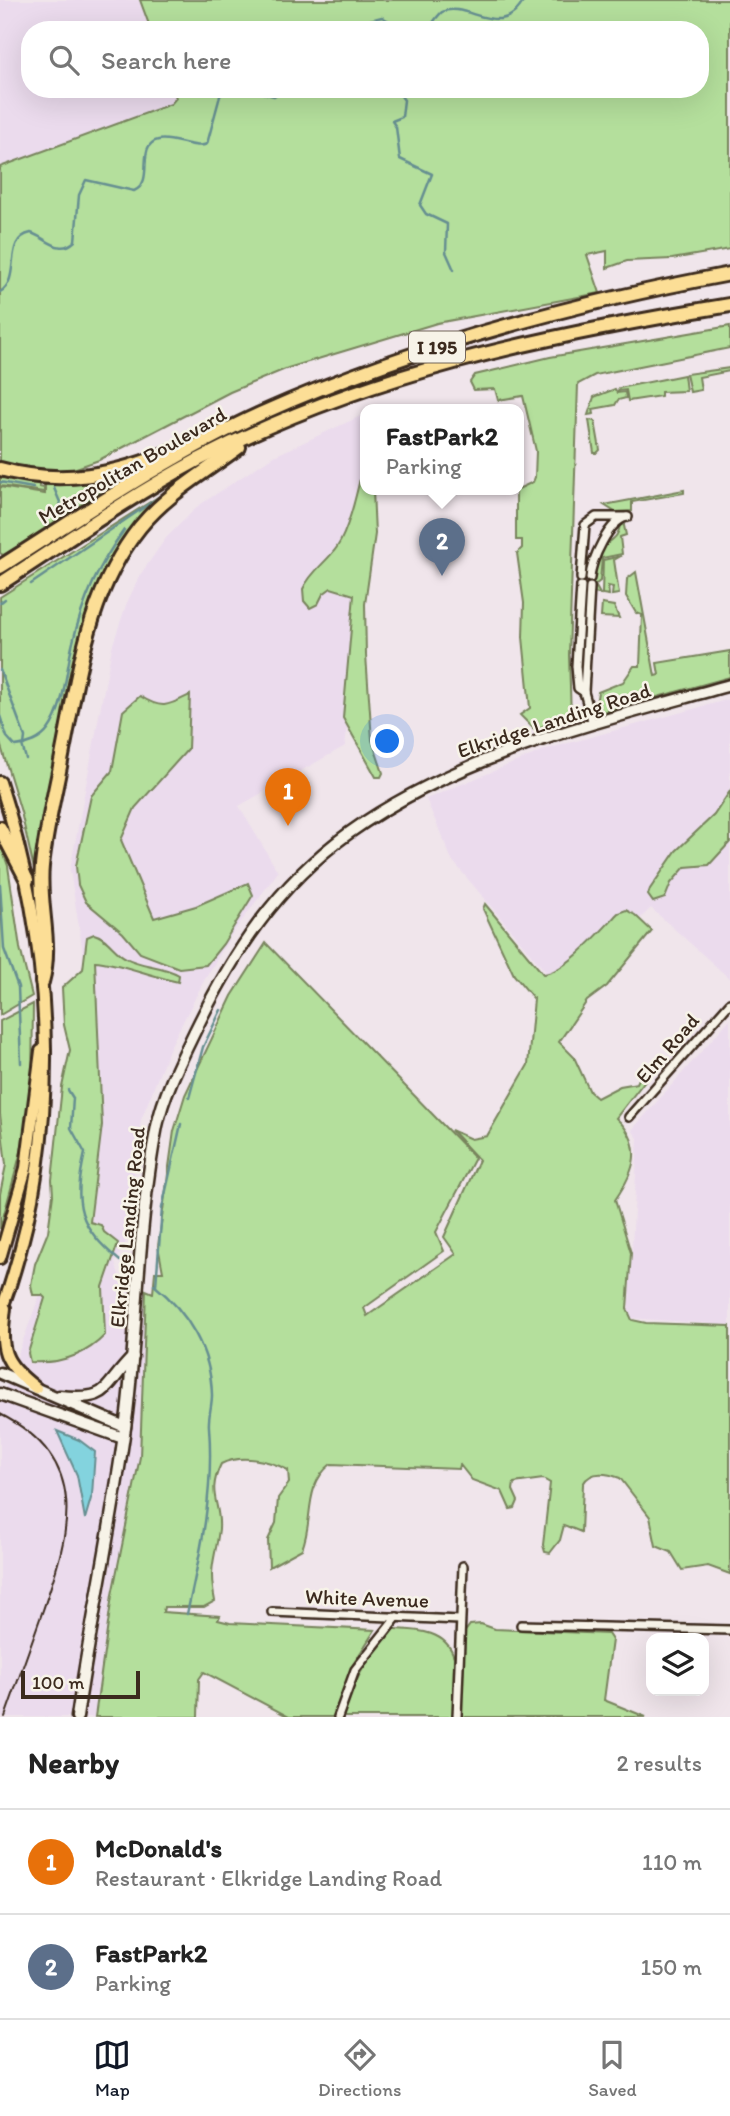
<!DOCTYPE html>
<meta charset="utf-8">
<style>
body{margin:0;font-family:Itim,sans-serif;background:#f2f2f2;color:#222}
.controls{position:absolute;right:21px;bottom:21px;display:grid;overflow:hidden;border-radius:14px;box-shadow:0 7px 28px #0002}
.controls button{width:63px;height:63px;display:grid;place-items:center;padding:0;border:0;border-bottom:2px solid #e0e0e0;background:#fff;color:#222;font:35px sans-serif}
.scale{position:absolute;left:21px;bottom:18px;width:119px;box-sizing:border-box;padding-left:7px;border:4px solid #3b2a1e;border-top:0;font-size:19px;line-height:24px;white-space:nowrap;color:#3b2a1e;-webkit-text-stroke:5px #f7f3e8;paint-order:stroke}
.you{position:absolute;left:388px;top:742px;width:24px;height:24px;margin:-18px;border:5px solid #fff;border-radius:50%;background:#1a73e8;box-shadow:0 0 0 10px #1a73e833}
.badge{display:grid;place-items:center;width:46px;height:46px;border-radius:50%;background:#111827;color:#fff;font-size:23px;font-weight:700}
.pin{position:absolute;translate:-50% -58px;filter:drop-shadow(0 2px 4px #0008)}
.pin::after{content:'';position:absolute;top:37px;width:24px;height:21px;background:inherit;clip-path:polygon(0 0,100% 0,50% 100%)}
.popup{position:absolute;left:360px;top:404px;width:164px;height:91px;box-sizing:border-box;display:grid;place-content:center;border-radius:14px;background:#fff;filter:drop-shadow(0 2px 5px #0005);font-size:23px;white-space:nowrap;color:#767676}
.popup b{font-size:26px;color:#222}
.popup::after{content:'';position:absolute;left:50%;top:100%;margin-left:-14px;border:14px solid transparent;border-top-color:#fff}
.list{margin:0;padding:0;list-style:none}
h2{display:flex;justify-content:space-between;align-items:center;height:91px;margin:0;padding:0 28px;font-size:30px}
h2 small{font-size:23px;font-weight:400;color:#767676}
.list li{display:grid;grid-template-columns:46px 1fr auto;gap:21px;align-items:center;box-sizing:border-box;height:105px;padding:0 28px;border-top:2px solid #e0e0e0}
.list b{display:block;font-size:26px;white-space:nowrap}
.list p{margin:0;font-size:23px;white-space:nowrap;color:#767676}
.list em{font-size:23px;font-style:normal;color:#767676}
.icon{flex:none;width:38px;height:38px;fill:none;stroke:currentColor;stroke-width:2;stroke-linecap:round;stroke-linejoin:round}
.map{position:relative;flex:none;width:730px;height:1717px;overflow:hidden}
.search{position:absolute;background:#fff;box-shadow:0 7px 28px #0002;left:21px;right:21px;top:21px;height:77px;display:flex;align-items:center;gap:18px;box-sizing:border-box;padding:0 24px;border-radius:28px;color:#767676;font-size:26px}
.sheet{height:301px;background:#fff}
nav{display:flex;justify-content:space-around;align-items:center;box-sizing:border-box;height:98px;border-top:2px solid #e0e0e0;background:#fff;font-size:19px;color:#767676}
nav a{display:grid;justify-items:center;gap:4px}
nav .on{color:#111827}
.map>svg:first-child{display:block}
.built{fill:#ebdbed}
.green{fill:#b4df9c;stroke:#78845d;stroke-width:2}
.water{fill:#83d3de;stroke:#668f91;stroke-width:2}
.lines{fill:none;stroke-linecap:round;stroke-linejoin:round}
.stream{stroke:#668f91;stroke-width:2.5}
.street-casing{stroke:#3b2a1e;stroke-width:12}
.secondary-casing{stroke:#3b2a1e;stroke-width:15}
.primary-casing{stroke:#3b2a1e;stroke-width:16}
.highway-casing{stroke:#3b2a1e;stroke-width:18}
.street{stroke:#f7f3e8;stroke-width:7}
.secondary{stroke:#f7f3e8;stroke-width:10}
.primary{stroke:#fcde96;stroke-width:10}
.highway{stroke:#fcde96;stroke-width:12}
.tram{stroke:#3b2a1e;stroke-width:2}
.labels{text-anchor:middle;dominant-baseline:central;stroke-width:5;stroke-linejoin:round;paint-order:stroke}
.shield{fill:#f7f3e8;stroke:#73665b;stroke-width:2}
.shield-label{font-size:19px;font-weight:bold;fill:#3b2a1e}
.street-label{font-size:21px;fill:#3b2a1e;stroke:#f7f3e8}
</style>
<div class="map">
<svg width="730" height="1717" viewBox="0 0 730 1717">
<rect width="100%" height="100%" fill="#f0e5eb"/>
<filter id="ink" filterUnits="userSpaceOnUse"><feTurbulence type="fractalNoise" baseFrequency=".0143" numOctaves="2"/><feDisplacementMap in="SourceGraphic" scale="14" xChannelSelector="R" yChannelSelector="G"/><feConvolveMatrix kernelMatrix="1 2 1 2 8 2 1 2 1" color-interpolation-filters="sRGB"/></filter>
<g filter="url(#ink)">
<g class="built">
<path d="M0 0H140L151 30H30V89H173L178 102 0 167Z"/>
<path d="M365 414V490H373L345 746 239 806 278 872 234 931 205 979 170 1047 141 1120 125 1245 115 1263 123 1286 127 1283 146 1290 140 1457 110 1622 97 1717H0V1403L46 1278 86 972 70 870 112 647 126 605 140 575 166 538 198 506 272 457Z"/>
<path d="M730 699V979L651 908 567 991 555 983 452 860 426 799 547 749Z"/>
<path d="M730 1019V1325L628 1318 638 1138 632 1130Z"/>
</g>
<g class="green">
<path d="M140 0H730V249L672 259 627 261 607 268V251L587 255 600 293 437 323 288 368 230 392 99 460 65 472 0 468V167L171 104 176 98 173 89H700V30H151Z"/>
<path d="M730 326V348L595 375 578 384 569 655 571 718 534 729 520 715 530 708 523 637 524 603 517 553 522 548V540H516V490L533 482 535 477 536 451 523 396 498 400 495 389 474 390 470 382 475 375 550 357Z"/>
<path d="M730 368V371L699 377 701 390 690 392 686 374Z"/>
<path d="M684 375 686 391 661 392V396L628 401 626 390 618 391 619 388Z"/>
<path d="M615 389 617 393 625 392 626 398 618 400 615 405 593 409 594 414 588 415 594 397Z"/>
<path d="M589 420 595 421 600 450 597 453H594Z"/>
<path d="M365 458V490H373L375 534 365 604 366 655 372 740 383 773 381 777H376L343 718 354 595 331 588 323 594 318 604 310 608 304 601 303 589C311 571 327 562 337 547 350 528 359 482 365 458Z"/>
<path d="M131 472 21 544 3 555 0 553V487L45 494V481Z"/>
<path d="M0 473 39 481V487L44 488V492L0 486Z"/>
<path d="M172 488 100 583 90 608 38 869H34L21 812 0 743V597Z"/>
<path d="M684 490V493L632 502V511L615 512 604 505Z"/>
<path d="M623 521 626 535 620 537 622 554 602 558 600 581 595 585 600 594 593 593C592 582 593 559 601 549 611 539 619 539 620 523Z"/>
<path d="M621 556 614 560 619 594 612 595 613 587 608 586 609 595 602 594 603 560Z"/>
<path d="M636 572 655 676 659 675 657 663 730 651V677L603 712 596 704 598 692 623 682 634 666H640L642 615 636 613 626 596 627 579Z"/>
<path d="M602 604 614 606 619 618 601 617Z"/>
<path d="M190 695 188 749 135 808 121 840 154 918 196 906 248 883 253 895 223 944 206 965 179 968 140 953 123 933 86 902 78 885 76 866 91 796 112 771 123 711 140 696C162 710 168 706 190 695Z"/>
<path d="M730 791V842L709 865 685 867 671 883 665 898 653 902 648 895 650 889 676 851 714 815Z"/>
<path d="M0 843 8 866 20 948 32 996 0 1015Z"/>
<path d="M485 904 543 974C566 972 602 930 618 913L626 910 635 915 652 931 607 986 587 1001 559 1042 574 1057 590 1092 597 1098 620 1086 637 1083 643 1071 647 1069 650 1074 616 1118C645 1145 635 1171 615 1200L631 1253 627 1309 632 1320 646 1323 730 1326V1574L708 1566 682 1570 671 1552 656 1546 650 1517 620 1478C607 1473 590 1470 583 1484L581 1532 564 1525 560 1540 550 1553 545 1552 543 1545 550 1483 543 1479 514 1483 513 1490 518 1501 515 1508 510 1509 502 1491 472 1480 460 1465 459 1469 331 1464C303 1486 314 1520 302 1549L269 1567 268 1540 276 1523 278 1498 289 1483 288 1470C269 1460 241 1454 221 1464 206 1495 221 1502 219 1529 215 1562 208 1566 215 1601L204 1607H164L163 1612 220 1616 218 1620 230 1623 375 1630 352 1666 333 1717H289L204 1672 199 1679 198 1717H95L112 1595 140 1457 146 1290 153 1293 155 1272H163L158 1246 174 1131 185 1095 232 996 266 943 475 1158 436 1232 444 1251 364 1308 367 1316 456 1254 444 1237 479 1160 451 1130 471 1139 487 1136 528 1065 534 999 514 975 483 909Z"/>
<path d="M94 934C107 937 114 952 126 958 142 967 163 965 179 975L178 982C153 977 117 962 95 961L102 1125 90 1222 101 1225 104 1232 118 1243 103 1287 105 1335C84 1357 59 1364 30 1362L28 1353 45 1298 42 1295H33L31 1285 35 1264 48 1232 53 1195 52 1180 62 1087 70 1050 64 1025 62 988 83 969 87 937Z"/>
<path d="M33 1004 32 1083 26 1133 0 1229V1194L6 1165 0 1114V1021Z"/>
<path d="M481 1624 495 1629 608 1634 612 1640 604 1700 646 1717H461L464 1633 470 1625Z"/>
<path d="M393 1629C417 1630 446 1630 454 1657L453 1717H342C353 1684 368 1652 393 1629Z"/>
</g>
<path class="water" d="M57 1431 79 1440 95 1452 92 1495 85 1519 77 1475Z"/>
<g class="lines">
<g class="stream">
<path d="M363 30 370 20 382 17 404 30"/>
<path d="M428 30C432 24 437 16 442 12 466 0 502 42 524 0"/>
<path d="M248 89 274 96 284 89"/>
<path d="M396 89 404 100 402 117 392 121 396 127 400 159 432 174 420 205 426 214 447 224 446 252 454 270"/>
<path d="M0 292C22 279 2 239 31 233 47 238 59 256 75 241L79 195 86 180 134 191C152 183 141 159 149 146 160 129 192 151 207 144L220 96 226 89"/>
<path d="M0 482 33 488"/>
<path d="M54 488 62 507"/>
<path d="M31 584 162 495"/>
<path d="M0 603 5 599"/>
<path d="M0 670 25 737 24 745"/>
<path d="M0 716 7 737 15 746C27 745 41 740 48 730 65 707 66 669 73 642 82 602 100 563 124 530"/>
<path d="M22 745 26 759"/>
<path d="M0 884 4 949 18 987 21 1063"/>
<path d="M68 1090 73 1098 71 1128 85 1153C73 1205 78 1226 120 1261"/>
<path d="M189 1098 203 1047 221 1010"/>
<path d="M154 1285C188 1312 211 1351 212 1395 212 1406 208 1417 209 1427 214 1492 201 1551 187 1614"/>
<path d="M156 1286 162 1208 181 1124"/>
</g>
<defs>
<g id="street">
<path d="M581 578 585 525 596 517H628"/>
<path d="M590 578C591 561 609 520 627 517"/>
<path d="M581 586 576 666 578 688 584 692"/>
<path d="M590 587 584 692 593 724"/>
<path d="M629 1117 730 1003"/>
<path d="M272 1612 460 1620"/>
<path d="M521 1625 730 1630"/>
<path d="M338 1717 355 1670 397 1617"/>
<path d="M457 1717 463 1566"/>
</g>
<g id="secondary">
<path d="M0 1373 125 1427"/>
<path d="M0 1394 123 1438"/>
<path d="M59 1396C111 1401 101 1389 133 1357"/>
<path d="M77 1717C92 1615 114 1514 127 1413 138 1318 138 1220 157 1126 164 1093 180 1062 195 1031 233 953 277 885 349 833 461 753 599 722 730 685"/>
</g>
<g id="primary">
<path d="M0 782C56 956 64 1142 0 1314"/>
<path d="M0 1258 26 1168 41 1051"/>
<path d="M5 1308C0 1351 2 1361 36 1388"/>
</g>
<g id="highway">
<path d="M0 469C61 486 117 475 174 450"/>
<path d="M0 567C85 513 168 456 260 414 410 347 569 304 730 274"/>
<path d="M0 584C65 542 129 497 198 460 364 373 547 335 730 305"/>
<path d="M0 828 27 880"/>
<path d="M42 982C53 943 38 906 42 866 46 828 56 789 63 751 79 672 88 592 140 527 168 493 204 473 239 447"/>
</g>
</defs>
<use href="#street" class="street-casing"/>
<use href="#secondary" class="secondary-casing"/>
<use href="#primary" class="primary-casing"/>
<use href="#highway" class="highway-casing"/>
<use href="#street" class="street"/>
<use href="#secondary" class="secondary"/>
<use href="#primary" class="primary"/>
<use href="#highway" class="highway"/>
<path class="tram" d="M0 1414C92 1461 70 1532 43 1610 30 1646 18 1681 5 1717"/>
</g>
</g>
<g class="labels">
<rect class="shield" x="409" y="331.5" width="56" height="31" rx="5"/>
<g class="shield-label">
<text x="437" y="347">I 195</text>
</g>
<g class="street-label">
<text transform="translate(132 465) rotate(-30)">Metropolitan Boulevard</text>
<text transform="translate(554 720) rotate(-18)">Elkridge Landing Road</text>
<text transform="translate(667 1048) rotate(-49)">Elm Road</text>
<text transform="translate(127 1227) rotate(-84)">Elkridge Landing Road</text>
<text transform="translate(367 1598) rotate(2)">White Avenue</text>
</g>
</g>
</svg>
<div class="controls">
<button><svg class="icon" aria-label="layers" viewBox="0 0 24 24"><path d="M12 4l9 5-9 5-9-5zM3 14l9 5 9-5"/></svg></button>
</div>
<div class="scale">100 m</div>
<div class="you"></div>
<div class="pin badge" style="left:288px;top:826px;background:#e8710a">1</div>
<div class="pin badge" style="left:442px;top:576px;background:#5c6f8a">2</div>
<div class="popup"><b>FastPark2</b>Parking</div>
<div class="search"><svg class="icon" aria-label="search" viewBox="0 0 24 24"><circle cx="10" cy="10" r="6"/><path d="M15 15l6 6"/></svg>Search here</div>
</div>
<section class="sheet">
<h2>Nearby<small>2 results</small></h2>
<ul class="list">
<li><span class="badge" style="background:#e8710a">1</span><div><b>McDonald's</b><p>Restaurant · Elkridge Landing Road</p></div><em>110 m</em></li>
<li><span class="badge" style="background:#5c6f8a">2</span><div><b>FastPark2</b><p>Parking</p></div><em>150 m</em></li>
</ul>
</section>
<nav>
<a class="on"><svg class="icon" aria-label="map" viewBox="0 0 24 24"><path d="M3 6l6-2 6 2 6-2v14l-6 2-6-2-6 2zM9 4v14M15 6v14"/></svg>Map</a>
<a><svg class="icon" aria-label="directions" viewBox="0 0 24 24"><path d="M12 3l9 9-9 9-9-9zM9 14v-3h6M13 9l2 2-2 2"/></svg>Directions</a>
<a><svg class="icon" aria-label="saved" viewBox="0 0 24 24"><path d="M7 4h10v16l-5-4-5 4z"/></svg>Saved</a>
</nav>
